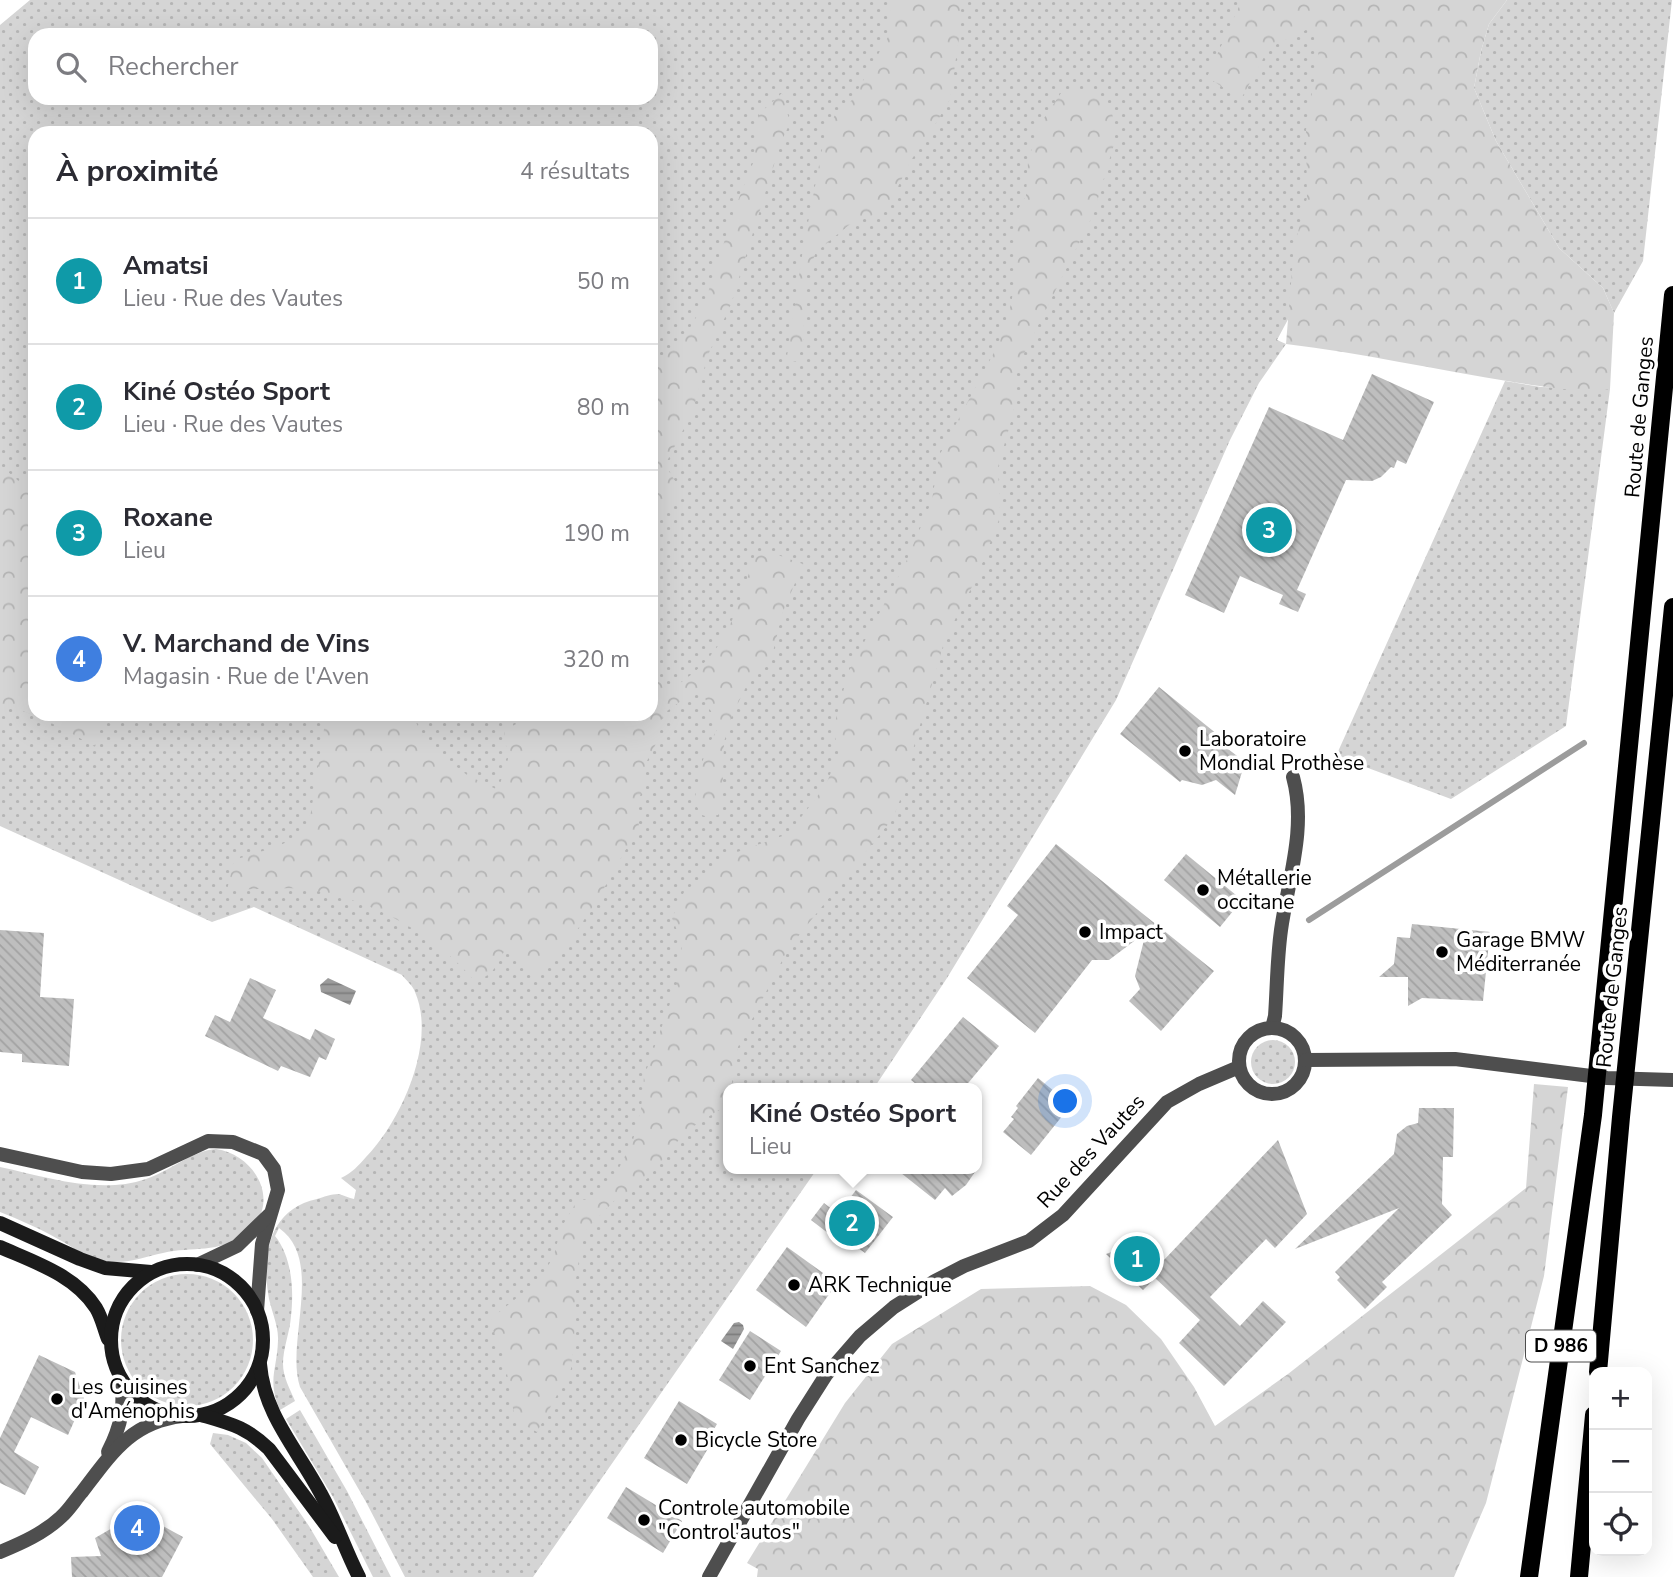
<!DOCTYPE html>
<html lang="fr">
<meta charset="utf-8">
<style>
body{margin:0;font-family:"Nunito Sans",sans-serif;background:#f7f7f7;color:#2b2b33}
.controls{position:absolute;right:21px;bottom:21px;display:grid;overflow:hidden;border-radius:14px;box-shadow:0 7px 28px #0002}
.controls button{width:63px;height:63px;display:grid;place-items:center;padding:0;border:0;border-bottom:2px solid #e1e1e2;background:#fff;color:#2b2b33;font:35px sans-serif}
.you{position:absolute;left:1066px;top:1102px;width:24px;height:24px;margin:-18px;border:5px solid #fff;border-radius:50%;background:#1a73e8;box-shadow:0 0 0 10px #1a73e833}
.badge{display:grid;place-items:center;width:46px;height:46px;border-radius:50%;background:#000;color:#fff;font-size:23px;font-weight:700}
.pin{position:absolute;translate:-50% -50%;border:4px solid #fff;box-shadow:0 2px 7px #0006}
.popup{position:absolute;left:723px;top:1083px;width:259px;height:91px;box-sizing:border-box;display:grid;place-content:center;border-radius:14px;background:#fff;filter:drop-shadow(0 2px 5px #0005);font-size:23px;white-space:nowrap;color:#7c7c81}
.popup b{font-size:26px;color:#2b2b33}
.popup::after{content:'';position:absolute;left:50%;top:100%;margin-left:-14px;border:14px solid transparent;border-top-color:#fff}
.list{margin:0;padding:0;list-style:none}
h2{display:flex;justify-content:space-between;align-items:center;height:91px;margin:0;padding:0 28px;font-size:30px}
h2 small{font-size:23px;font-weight:400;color:#7c7c81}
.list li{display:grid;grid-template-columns:46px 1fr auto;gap:21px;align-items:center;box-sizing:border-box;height:126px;padding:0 28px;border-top:2px solid #e1e1e2}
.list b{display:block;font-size:26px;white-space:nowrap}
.list p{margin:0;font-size:23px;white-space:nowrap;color:#7c7c81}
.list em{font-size:23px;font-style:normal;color:#7c7c81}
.icon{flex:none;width:38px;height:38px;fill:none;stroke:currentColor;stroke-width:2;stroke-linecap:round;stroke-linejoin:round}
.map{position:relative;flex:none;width:1673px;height:1577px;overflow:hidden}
.search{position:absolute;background:#fff;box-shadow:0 7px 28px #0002;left:28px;top:28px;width:630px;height:77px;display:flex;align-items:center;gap:18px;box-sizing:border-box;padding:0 24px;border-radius:21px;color:#7c7c81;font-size:26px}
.panel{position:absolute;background:#fff;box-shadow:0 7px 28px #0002;left:28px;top:126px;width:630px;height:595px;border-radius:21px}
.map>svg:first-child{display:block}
.green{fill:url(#green-dots);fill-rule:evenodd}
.forest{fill:url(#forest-crowns)}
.water{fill:url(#water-rules)}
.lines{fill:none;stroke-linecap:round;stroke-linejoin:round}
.stream{stroke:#9c9c9c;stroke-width:6}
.building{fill:url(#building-back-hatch)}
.minor{stroke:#4e4e4e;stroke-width:14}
.tertiary{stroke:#4e4e4e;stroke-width:14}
.secondary{stroke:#1b1b1b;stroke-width:14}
.primary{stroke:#000;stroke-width:18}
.poi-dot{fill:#000;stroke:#fff;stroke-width:2.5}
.labels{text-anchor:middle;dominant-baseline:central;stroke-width:7;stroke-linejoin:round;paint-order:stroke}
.shield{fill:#fff;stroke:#4c4c4c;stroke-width:2}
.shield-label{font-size:19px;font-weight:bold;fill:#000}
.street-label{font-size:21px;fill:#000;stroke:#fff}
.poi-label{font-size:21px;fill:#000;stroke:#fff;text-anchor:start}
</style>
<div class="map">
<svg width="1673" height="1577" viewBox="0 0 1673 1577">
<defs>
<pattern id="green-dots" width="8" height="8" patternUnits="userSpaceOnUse" patternTransform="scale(1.75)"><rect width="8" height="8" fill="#d5d5d5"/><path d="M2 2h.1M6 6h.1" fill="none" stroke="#b5b5b5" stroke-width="1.8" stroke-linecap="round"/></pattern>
<pattern id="forest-crowns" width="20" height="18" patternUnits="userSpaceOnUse" patternTransform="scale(1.75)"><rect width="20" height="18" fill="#d5d5d5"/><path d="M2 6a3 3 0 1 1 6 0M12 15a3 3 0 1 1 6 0" fill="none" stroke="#b5b5b5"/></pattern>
<pattern id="water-rules" width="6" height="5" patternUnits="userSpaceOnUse" patternTransform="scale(1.75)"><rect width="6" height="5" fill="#9c9c9c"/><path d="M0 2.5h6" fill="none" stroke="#7d7d7d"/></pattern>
<pattern id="building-back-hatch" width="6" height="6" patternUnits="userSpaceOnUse" patternTransform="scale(1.75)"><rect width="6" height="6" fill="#bebebe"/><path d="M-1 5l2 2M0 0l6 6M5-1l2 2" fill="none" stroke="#a2a2a2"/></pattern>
</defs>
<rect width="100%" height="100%" fill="#fff"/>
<g class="green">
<path d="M30 0H1436L1316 267 1277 340 1286 344 1259 383 1230 440 1116 700 947 978 874 1088H728V1169H817L533 1577H405L366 1502 300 1387C285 1342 325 1260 279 1228L275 1236C292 1257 294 1290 291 1316 290 1332 283 1348 283 1364 283 1377 290 1389 295 1401L280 1410C267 1380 277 1370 278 1341 279 1325 270 1309 268 1293 262 1251 271 1209 317 1199 323 1197 332 1194 338 1194 343 1195 349 1198 354 1199L356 1190 341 1178C352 1173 359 1165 366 1157 401 1121 437 1042 415 992 413 986 406 980 402 975L254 907 212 922 0 826V25ZM35 35H651V98H35ZM35 133H651V714H35Z"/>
<path d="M1507 0H1672L1643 261 1614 313 1603 288 1559 248 1496 141 1474 88 1481 51 1489 24Z"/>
<path d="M1505 381 1541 387 1610 389 1566 726 1451 799 1336 756Z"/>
<circle cx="1273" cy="1062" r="22"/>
<path d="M216 1149C257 1155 283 1205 245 1234 219 1254 192 1246 163 1253 142 1257 124 1266 101 1260 86 1257 71 1246 58 1239 39 1228 20 1220 0 1212V1167C47 1177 99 1195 146 1179 168 1172 194 1150 216 1149Z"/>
<circle cx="187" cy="1340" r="66"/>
<path d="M300 1410 347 1491 391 1577H373L333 1497 286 1419Z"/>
<path d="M213 1433 228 1435 246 1443 262 1458 309 1526 339 1577H313L272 1519 210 1444Z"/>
</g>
<g class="forest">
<path d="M892 0H961L959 38 950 99 928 137 911 160 893 197 883 211 849 225 816 252 805 280 803 341 798 361 786 363 803 249 825 134 836 113 852 100 888 37Z"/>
<path d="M1242 0H1507L1489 24 1481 51 1474 88 1496 141 1559 248 1603 288 1614 313 1610 389C1585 394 1539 386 1513 382 1437 370 1362 353 1286 344L1294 247 1307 198 1306 130 1319 49 1310 28 1269 48 1241 99 1207 77Z"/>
<path d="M1069 92 1090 93 1102 97 1112 110 1115 141 1093 215 1017 368 1013 414 998 467 1000 517 977 577 945 639 912 753 907 782 893 818 788 949 738 1047 731 1088H728L727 1105 686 1131 648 1178 615 1200 583 1233 576 1279V1316L571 1369 537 1432 515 1420 504 1356 492 1328V1318L542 1277 554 1255 561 1228 577 1201 594 1198 613 1180 633 1140 641 1109 644 1077 679 978 682 943 672 918 684 892 729 855 788 834 826 785 839 751 833 730 848 673 906 562 932 500 939 456 1000 341 1011 304 1017 268 1015 214 1026 196 1028 162 1038 127 1061 93Z"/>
<path d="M782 93 790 123 781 142 731 304 708 355 692 413 665 465 684 495 651 518V379L656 363 684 338 705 302 735 208 753 163 759 114Z"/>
<path d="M0 465 22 484 35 483V714H105L95 747C64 729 35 712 0 705Z"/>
<path d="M755 554 778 555 803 564 782 614 770 665 753 673 733 713 724 742 722 805 718 815 708 817 702 815 694 802 705 751 719 726C713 712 707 709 704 693L696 690 663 714 659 738 647 761 642 790 636 809 639 826C609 878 583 935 536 975L505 950 492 972 476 983C439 936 373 901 314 890 288 886 254 890 227 890L234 860 276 847 302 835 311 812 324 729 334 714H412L426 743 467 775 498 790 508 759 504 731 533 714H651V667L667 691C726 658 736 614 755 554Z"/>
<path d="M1534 1084 1568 1087 1544 1276 1486 1503 1454 1577H757L758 1569 747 1563 845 1403 892 1344 981 1289 1090 1286 1126 1305 1161 1339 1194 1387 1215 1426 1288 1374 1526 1188Z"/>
</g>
<g class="water">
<path d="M328 978 356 991 350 1005 321 992 320 985Z"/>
<path d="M739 1322 743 1325 744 1329 733 1349 721 1341 734 1323Z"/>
</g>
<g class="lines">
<path class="stream" d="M1309 920 1584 743"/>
</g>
<g class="building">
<path d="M1372 374 1434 402 1406 464 1397 460 1394 468 1391 467 1381 477 1372 481 1346 480 1297 590 1306 594 1298 612 1279 604 1283 595 1240 576 1224 613 1185 595 1269 407 1343 440Z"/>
<path d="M1159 687 1218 735 1215 739 1245 762 1235 795 1216 780 1202 785 1182 780 1180 782 1120 734Z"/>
<path d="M1056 844 1214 971 1161 1031 1129 1001 1140 989 1135 976 1146 932 1109 960H1092L1035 1033 967 978 1018 915 1007 906Z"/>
<path d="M1186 854 1242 900 1220 927 1164 880Z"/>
<path d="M1412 924 1490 932 1483 1001 1422 998 1408 1006V977H1379L1394 964 1397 937 1410 938Z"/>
<path d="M0 930 44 933 40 997 74 999 69 1066 22 1062V1054L0 1052Z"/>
<path d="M250 978 276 990 263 1018 310 1040 315 1029 335 1039 326 1060 319 1057 310 1077 281 1066 278 1071 205 1036 215 1015 230 1022Z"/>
<path d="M963 1017 999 1046 964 1088H921L911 1080Z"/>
<path d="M1038 1078 1071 1105 1031 1155 1003 1132 1014 1119 1011 1117 1018 1108 1016 1106Z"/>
<path d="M1419 1108H1454L1453 1157H1443L1442 1204 1452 1215 1382 1282 1387 1287 1365 1309 1337 1280 1340 1277 1335 1272 1399 1208 1295 1249 1394 1154 1397 1134 1407 1126 1418 1123Z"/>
<path d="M1278 1140 1307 1214 1275 1248 1266 1239 1210 1297 1240 1326 1263 1301 1286 1322 1224 1386 1179 1343 1200 1320 1155 1278 1143 1290 1106 1254 1143 1241 1163 1261Z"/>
<path d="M896 1169H977L966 1185 952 1196 945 1188 935 1200Z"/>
<path d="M856 1190 893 1217 865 1253 850 1242 846 1247 811 1220 824 1203 838 1214Z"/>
<path d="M787 1247 837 1283 806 1327 756 1290Z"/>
<path d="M750 1331 781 1351 750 1400 719 1380Z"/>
<path d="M39 1355 75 1372 84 1399 68 1435 31 1417 14 1452 39 1467 25 1495 0 1483V1438Z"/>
<path d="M679 1401 717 1424 709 1438 713 1440 687 1484 644 1458Z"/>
<path d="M626 1487 682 1521 663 1553 607 1518Z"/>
<path d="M141 1514 183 1537 162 1577H72L71 1557 101 1556 95 1538 114 1527 127 1540Z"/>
</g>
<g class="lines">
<g class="minor">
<path d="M1272 1028 1275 1016C1277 988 1277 959 1281 930 1288 880 1307 828 1293 777"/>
<path d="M0 1154 82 1172 111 1174 148 1169 208 1141 233 1142 263 1154 274 1169 278 1190 262 1244 257 1311"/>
<path d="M197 1265 237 1246 269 1215"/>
<path d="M108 1452C121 1426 126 1406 120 1377"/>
<path d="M0 1552C22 1543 44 1533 61 1517 69 1510 75 1500 82 1492 111 1454 131 1422 182 1416"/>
</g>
<g class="tertiary">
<circle cx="1272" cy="1061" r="33"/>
<path d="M1306 1060 1455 1059 1607 1078 1673 1080"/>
<path d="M709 1577 798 1419 826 1375 860 1336 894 1307 935 1281 964 1266 1029 1241 1063 1215 1167 1102 1199 1084 1239 1067"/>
</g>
<g class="secondary">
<path d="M0 1223 80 1259 105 1268 151 1272"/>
<path d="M0 1247C34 1262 75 1275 96 1308 102 1318 104 1329 108 1339"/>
<circle cx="187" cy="1340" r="76"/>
<path d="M260 1364C264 1415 298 1450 321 1494 336 1521 345 1550 359 1577"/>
<path d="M201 1415C232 1424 246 1427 269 1449L335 1537"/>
</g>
<g class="primary">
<path d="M1598 1372 1621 1117 1673 607"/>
<path d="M1529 1577 1593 1115 1673 295"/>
<path d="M1579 1577 1594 1415"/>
</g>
</g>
<g class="poi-dot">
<circle cx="1185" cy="751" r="7"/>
<circle cx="1203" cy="890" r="7"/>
<circle cx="1085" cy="932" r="7"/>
<circle cx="1442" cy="952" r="7"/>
<circle cx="794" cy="1285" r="7"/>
<circle cx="750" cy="1366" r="7"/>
<circle cx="57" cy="1399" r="7"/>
<circle cx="681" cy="1440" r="7"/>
<circle cx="644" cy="1520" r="7"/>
</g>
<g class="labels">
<rect class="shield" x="1526" y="1330.5" width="70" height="31" rx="5"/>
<g class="shield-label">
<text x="1561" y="1346">D 986</text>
</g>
<g class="street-label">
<text transform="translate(1639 417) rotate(-85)">Route de Ganges</text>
<text transform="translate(1612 987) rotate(-84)">Route de Ganges</text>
<text transform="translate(1091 1151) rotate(-47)">Rue des Vautes</text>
</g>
<g class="poi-label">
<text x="1199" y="739">Laboratoire<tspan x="1199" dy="24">Mondial Prothèse</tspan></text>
<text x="1217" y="878">Métallerie<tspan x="1217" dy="24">occitane</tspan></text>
<text x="1099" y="932">Impact</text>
<text x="1456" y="940">Garage BMW<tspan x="1456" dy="24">Méditerranée</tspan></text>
<text x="808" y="1285">ARK Technique</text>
<text x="764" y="1366">Ent Sanchez</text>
<text x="71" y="1387">Les Cuisines<tspan x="71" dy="24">d'Aménophis</tspan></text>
<text x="695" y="1440">Bicycle Store</text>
<text x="658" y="1508">Controle automobile<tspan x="658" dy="24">"Control'autos"</tspan></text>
</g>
</g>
</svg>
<div class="controls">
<button>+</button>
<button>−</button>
<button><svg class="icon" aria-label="locate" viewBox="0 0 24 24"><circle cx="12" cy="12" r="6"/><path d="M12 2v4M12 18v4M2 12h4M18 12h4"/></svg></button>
</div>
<div class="you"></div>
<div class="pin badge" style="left:1137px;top:1259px;background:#0f9aa8">1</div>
<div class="pin badge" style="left:852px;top:1223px;background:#0f9aa8">2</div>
<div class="popup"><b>Kiné Ostéo Sport</b>Lieu</div>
<div class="pin badge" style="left:1269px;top:530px;background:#0f9aa8">3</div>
<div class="pin badge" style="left:137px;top:1528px;background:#3f7fe0">4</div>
<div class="search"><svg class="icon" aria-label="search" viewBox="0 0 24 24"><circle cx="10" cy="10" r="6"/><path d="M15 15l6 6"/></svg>Rechercher</div>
<section class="panel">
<h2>À proximité<small>4 résultats</small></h2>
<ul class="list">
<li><span class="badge" style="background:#0f9aa8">1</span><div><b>Amatsi</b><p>Lieu · Rue des Vautes</p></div><em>50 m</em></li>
<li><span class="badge" style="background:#0f9aa8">2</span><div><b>Kiné Ostéo Sport</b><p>Lieu · Rue des Vautes</p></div><em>80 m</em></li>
<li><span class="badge" style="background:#0f9aa8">3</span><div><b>Roxane</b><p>Lieu</p></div><em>190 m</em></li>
<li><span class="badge" style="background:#3f7fe0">4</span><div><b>V. Marchand de Vins</b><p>Magasin · Rue de l'Aven</p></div><em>320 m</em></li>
</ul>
</section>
</div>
